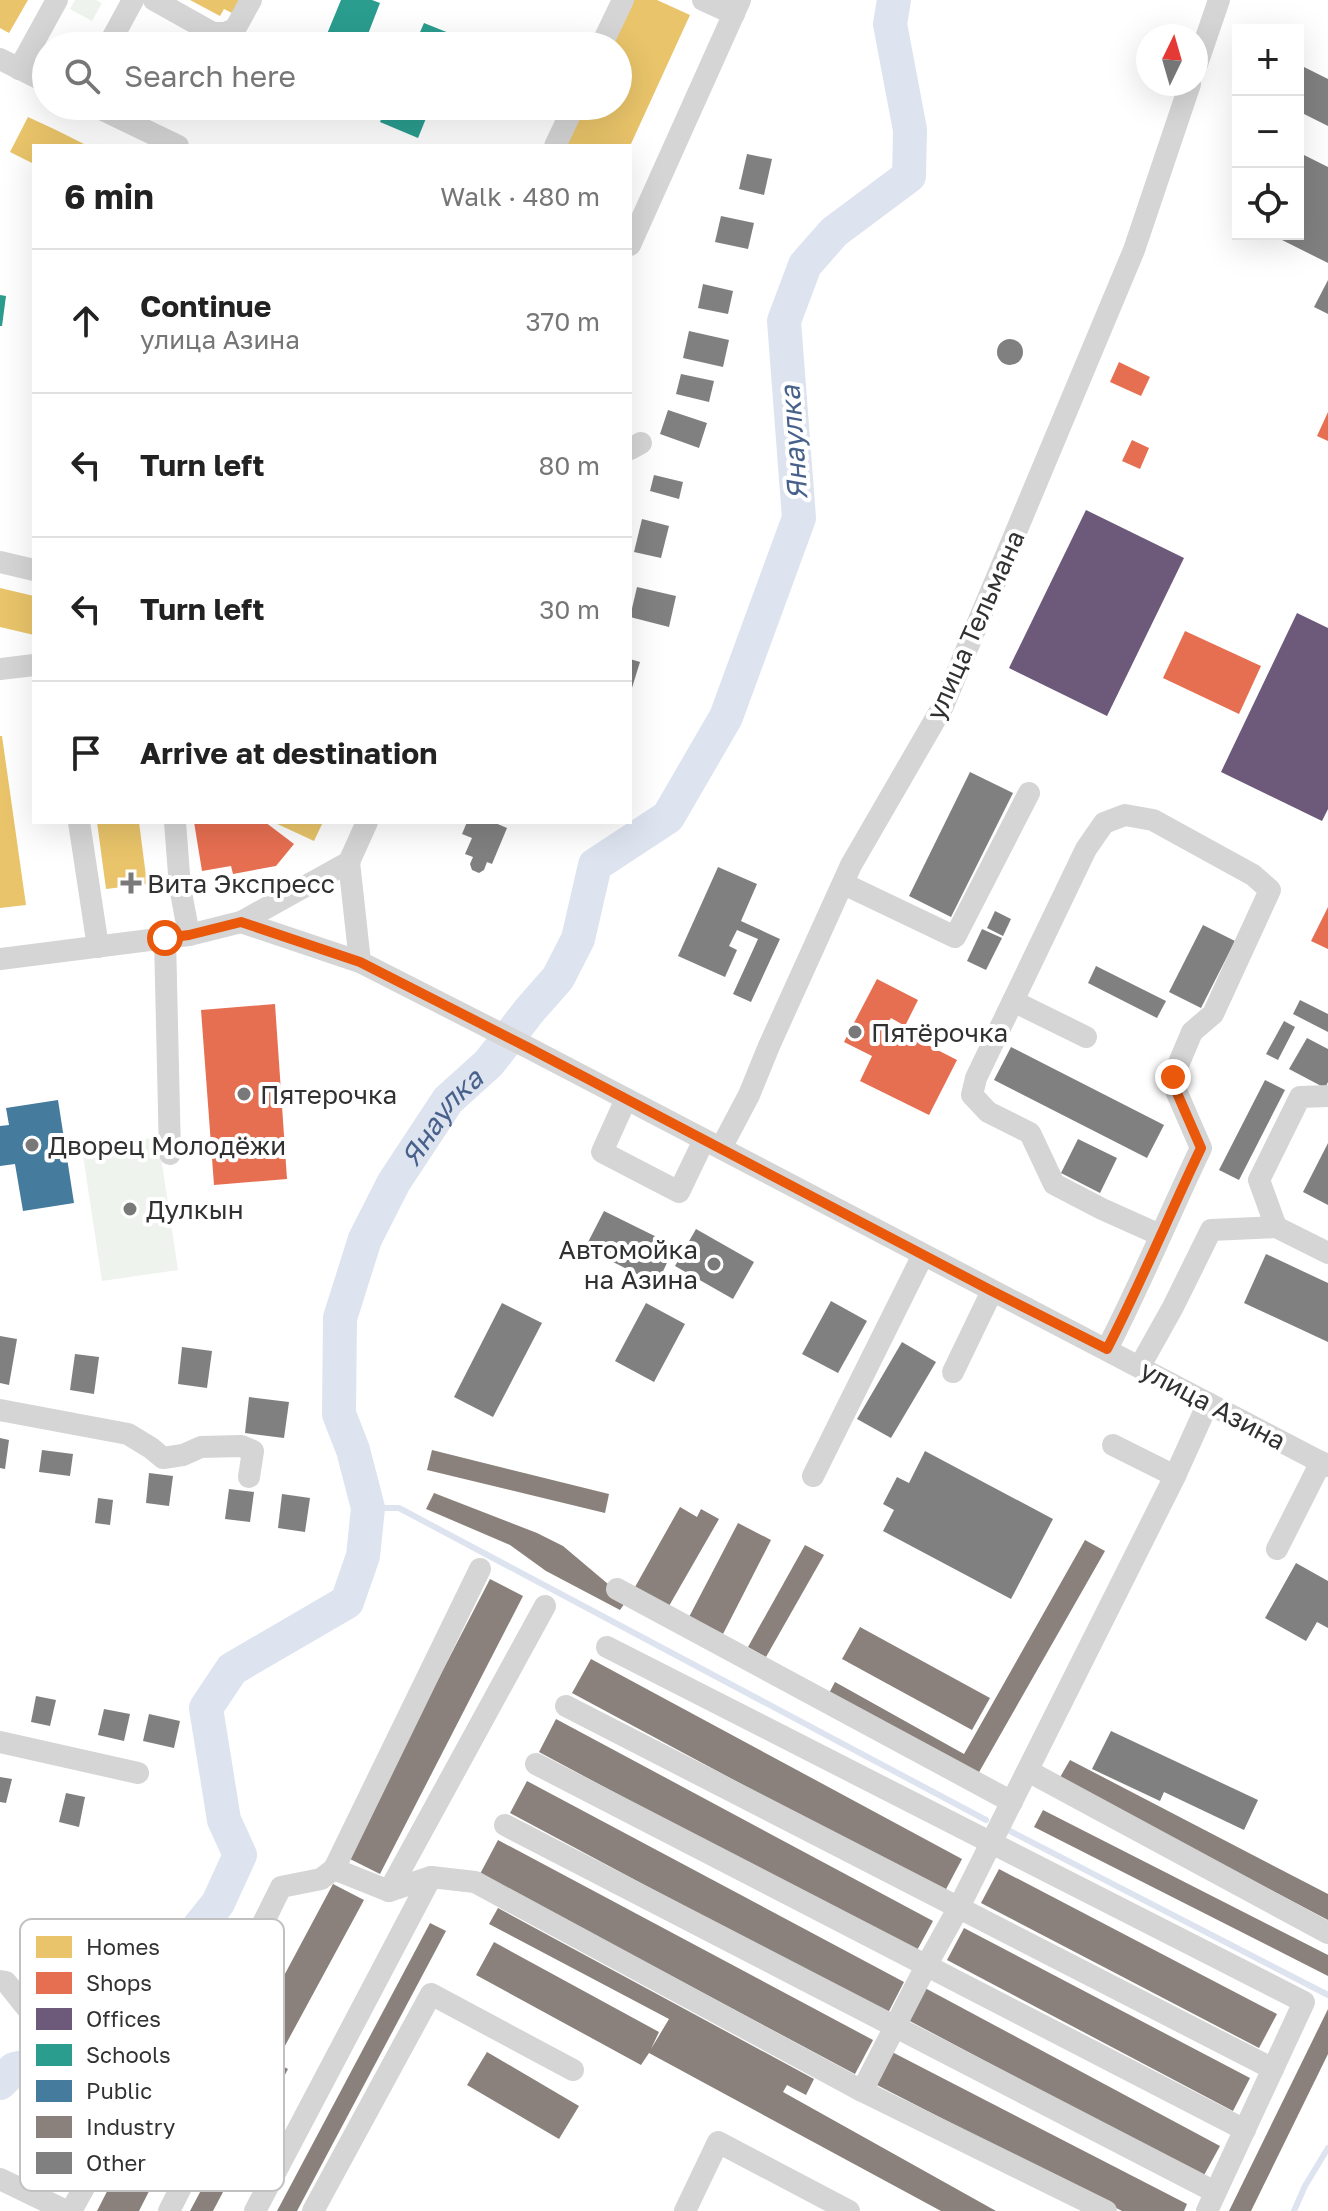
<!DOCTYPE html>
<meta charset="utf-8">
<style>
body{margin:0;font-family:"Golos Text",sans-serif;background:#f2f2f2;color:#222}
.controls{position:absolute;right:24px;top:24px;display:grid;overflow:hidden;border-radius:0px;box-shadow:0 8px 32px #0002}
.controls button{width:72px;height:72px;display:grid;place-items:center;padding:0;border:0;border-bottom:2px solid #e0e0e0;background:#fff;color:#222;font:40px sans-serif}
.compass{position:absolute;left:1136px;top:24px;width:72px;height:72px;border-radius:50%;background:#fff;box-shadow:0 8px 32px #0002;rotate:5deg}
.stop{position:absolute;width:24px;height:24px;margin:-18px;border:6px solid #ea580c;border-radius:50%;background:#fff}
.stop.end{background:#ea580c;border-color:#fff;box-shadow:0 2px 8px #0008}
.list{margin:0;padding:0;list-style:none}
h2{display:flex;justify-content:space-between;align-items:center;height:104px;margin:0;padding:0 32px;font-size:34px}
h2 small{font-size:26px;font-weight:400;color:#767676}
.list li{display:grid;grid-template-columns:52px 1fr auto;gap:24px;align-items:center;box-sizing:border-box;height:144px;padding:0 32px;border-top:2px solid #e0e0e0}
.list b{display:block;font-size:30px;white-space:nowrap}
.list p{margin:0;font-size:26px;white-space:nowrap;color:#767676}
.list em{font-size:26px;font-style:normal;color:#767676}
.icon{flex:none;width:44px;height:44px;fill:none;stroke:currentColor;stroke-width:2;stroke-linecap:round;stroke-linejoin:round}
.map{position:relative;flex:none;width:1328px;height:2211px;overflow:hidden}
.search{position:absolute;background:#fff;box-shadow:0 8px 32px #0002;left:32px;top:32px;width:600px;height:88px;display:flex;align-items:center;gap:20px;box-sizing:border-box;padding:0 28px;border-radius:44px;color:#767676;font-size:30px}
.panel{position:absolute;background:#fff;box-shadow:0 8px 32px #0002;left:32px;top:144px;width:600px;height:680px;border-radius:0px}
.map>svg:first-child{display:block}
.green{fill:#eef3ed}
.homes{fill:#e9c46a}
.shops{fill:#e76f51}
.offices{fill:#6d597a}
.schools{fill:#2a9d8f}
.public{fill:#457b9d}
.industry{fill:#8a817c}
.lines{fill:none;stroke-linecap:round;stroke-linejoin:round}
.stream{stroke:#dde4f0;stroke-width:6}
.river{stroke:#dde4f0;stroke-width:34}
.building{fill:#808080}
.minor{stroke:#d5d5d5;stroke-width:22}
.route{stroke:#ea580c;stroke-width:10}
.poi-dot{fill:#797979;stroke:#fff;stroke-width:3}
.labels{text-anchor:middle;dominant-baseline:central;stroke-width:8;stroke-linejoin:round;paint-order:stroke}
.street-label{font-size:26px;fill:#313131;stroke:#fff}
.poi-label{font-size:26px;fill:#313131;stroke:#fff;text-anchor:start}
.water-label{font-size:28px;font-style:italic;fill:#47618b;stroke:#fff}
.key{fill:#fff;stroke:#c1c1c1;stroke-width:2}
.key-label{font-size:22px;fill:#313131}
</style>
<div class="map">
<svg width="1328" height="2211" viewBox="0 0 1328 2211">
<rect width="100%" height="100%" fill="#fff"/>
<g class="green">
<path d="M75 0H96L102 3 92 21 70 9Z"/>
<path d="M158 1137 178 1270 102 1281 82 1149Z"/>
</g>
<g class="homes">
<path d="M0 0H28L9 33 0 28Z"/>
<path d="M190 0H240L232 13 224 9 220 16Z"/>
<path d="M632 0H657L690 15 630 146H565L583 106H618V46H611Z"/>
<path d="M28 117 54 129 88 146H34V164L10 152Z"/>
<path d="M0 588 34 596V635L0 627Z"/>
<path d="M0 736H2L26 905 0 908Z"/>
<path d="M97 822H139L147 884 106 889Z"/>
<path d="M273 822H323L314 841Z"/>
</g>
<g class="shops">
<path d="M1119 362 1150 377 1141 396 1110 382Z"/>
<path d="M1328 412V441L1317 436Z"/>
<path d="M1132 440 1149 448 1140 469 1122 461Z"/>
<path d="M1185 631 1261 666 1239 714 1163 678Z"/>
<path d="M194 822H265L294 844 276 866 233 874 231 866 202 871Z"/>
<path d="M1328 907V949L1311 941Z"/>
<path d="M877 979 918 1000 905 1026 891 1018 887 1024 957 1060 929 1115 860 1081 872 1056 844 1042Z"/>
<path d="M275 1004 287 1179 214 1185 201 1010Z"/>
</g>
<g class="offices">
<path d="M1086 510 1184 558 1107 716 1009 668Z"/>
<path d="M1297 613 1328 628V809L1322 821 1221 772Z"/>
</g>
<g class="schools">
<path d="M341 0H372L380 3 368 34 396 46H322Z"/>
<path d="M424 23 459 37 456 46H414Z"/>
<path d="M387 106H431L418 138 380 122Z"/>
<path d="M0 295 6 296 2 326H0Z"/>
</g>
<path class="public" d="M58 1100 74 1203 23 1211 15 1164 0 1166V1126L9 1125 6 1108Z"/>
<g class="industry">
<path d="M432 1450 609 1494 605 1513 427 1470Z"/>
<path d="M434 1493 537 1533 563 1546 627 1600 620 1610 546 1571 510 1545 426 1509Z"/>
<path d="M680 1507 697 1517 701 1509 719 1519 669 1606 635 1587Z"/>
<path d="M738 1523 771 1540 723 1634 689 1617Z"/>
<path d="M1085 1540 1105 1551 974 1781 827 1697 835 1682 964 1754Z"/>
<path d="M805 1545 824 1555 766 1657 748 1647Z"/>
<path d="M490 1579 523 1596 380 1874 346 1857Z"/>
<path d="M860 1627 990 1698 972 1730 842 1659Z"/>
<path d="M591 1659 962 1859 944 1893 572 1693Z"/>
<path d="M556 1719 933 1921 915 1954 539 1752Z"/>
<path d="M1070 1760 1328 1894V1920L1059 1779Z"/>
<path d="M527 1781 904 1982 887 2015 510 1813Z"/>
<path d="M1043 1810 1328 1955V1976L1034 1827Z"/>
<path d="M498 1840 873 2040 855 2074 480 1874Z"/>
<path d="M999 1869 1277 2014 1259 2048 981 1903Z"/>
<path d="M333 1884 364 1900 280 2055 265 2047 271 2036 256 2028Z"/>
<path d="M498 1908 814 2079 806 2095 787 2085 783 2092 996 2211H941L649 2053 641 2065 476 1975 494 1942 659 2032 651 2049 669 2019 489 1924Z"/>
<path d="M430 1923 446 1931 297 2211H277Z"/>
<path d="M964 1928 1250 2078 1233 2111 947 1960Z"/>
<path d="M925 1988 1220 2146 1203 2177 908 2020Z"/>
<path d="M1328 2009V2054L1251 2211H1229Z"/>
<path d="M184 2041 205 2052 197 2067 209 2073 139 2211H97Z"/>
<path d="M487 2052 579 2106 559 2139 467 2085Z"/>
<path d="M892 2052 1187 2204 1184 2211H1122L875 2084Z"/>
<path d="M270 2060 288 2069 213 2211H190Z"/>
</g>
<g class="lines">
<g class="stream">
<path d="M368 1508H399L986 1820"/>
<path d="M1010 1831 1328 1995"/>
<path d="M1294 2211 1305 2186 1328 2148"/>
</g>
<path class="river" id="s1" d="M0 2083 14 2069 46 2062 82 2043 101 2017 133 1981 163 1952 194 1933 218 1903 240 1855 224 1820 206 1708 232 1669 347 1602 363 1556 368 1508 353 1450 339 1414 340 1318 365 1239 394 1182 448 1100 489 1063 529 1011 558 978 578 939 595 865 668 817 726 717 799 518 784 321 805 265 834 232 909 176 910 130 890 24 894 0"/>
</g>
<g class="building">
<path d="M1298 64 1328 79V126L1298 111Z"/>
<path d="M1298 152 1328 167V263L1270 234H1298Z"/>
<path d="M747 154 772 159 764 195 739 189Z"/>
<path d="M721 216 754 223 748 249 715 242Z"/>
<path d="M1328 280V314L1314 307Z"/>
<path d="M703 284 733 291 728 314 698 308Z"/>
<path d="M689 331 729 340 723 367 683 358Z"/>
<circle cx="1010" cy="352" r="13"/>
<path d="M681 374 714 381 709 402 676 394Z"/>
<path d="M668 410 707 423 699 448 660 434Z"/>
<path d="M654 475 683 482 679 499 650 491Z"/>
<path d="M642 519 669 526 661 558 634 552Z"/>
<path d="M637 587 676 596 669 627 630 617Z"/>
<path d="M630 659 640 662 631 691H630Z"/>
<path d="M970 772 1013 793 951 917 909 896Z"/>
<path d="M467 822H493L507 828 492 864 487 862 484 870 479 873 472 870 470 864 473 857 465 854 472 838 462 834Z"/>
<path d="M718 867 757 884 741 921 780 939 751 1002 733 994 758 939 737 930 729 946 737 950 725 977 678 956Z"/>
<path d="M995 911 1011 919 1003 936 987 928Z"/>
<path d="M1203 925 1235 941 1201 1008 1169 992Z"/>
<path d="M982 929 1002 938 986 970 967 961Z"/>
<path d="M1096 966 1166 1001 1157 1018 1088 983Z"/>
<path d="M1300 1000 1328 1014V1032L1293 1014Z"/>
<path d="M1284 1021 1295 1027 1278 1060 1266 1054Z"/>
<path d="M1307 1038 1328 1049V1082L1325 1088 1289 1069Z"/>
<path d="M1011 1047 1164 1125 1147 1158 994 1080Z"/>
<path d="M1265 1080 1285 1090 1239 1180 1219 1170Z"/>
<path d="M1078 1139 1117 1158 1100 1193 1061 1173Z"/>
<path d="M1328 1143V1205L1303 1192Z"/>
<path d="M604 1211 675 1246 657 1284 585 1248Z"/>
<path d="M696 1229 754 1262 733 1299 675 1266Z"/>
<path d="M1266 1254 1328 1283V1342L1244 1303Z"/>
<path d="M831 1301 867 1321 838 1373 802 1354Z"/>
<path d="M502 1303 542 1323 493 1417 454 1397Z"/>
<path d="M646 1303 685 1324 654 1382 615 1361Z"/>
<path d="M0 1336 17 1339 9 1385 0 1383Z"/>
<path d="M902 1342 936 1362 891 1438 857 1419Z"/>
<path d="M182 1347 212 1351 207 1388 178 1384Z"/>
<path d="M75 1354 99 1357 94 1394 70 1390Z"/>
<path d="M249 1397 289 1402 284 1438 245 1433Z"/>
<path d="M0 1438 9 1440 5 1469 0 1468Z"/>
<path d="M42 1450 73 1454 70 1476 39 1472Z"/>
<path d="M925 1451 1053 1519 1011 1599 883 1531 894 1510 883 1504 897 1477 909 1483Z"/>
<path d="M149 1473 173 1476 169 1506 146 1503Z"/>
<path d="M229 1489 254 1492 250 1522 225 1519Z"/>
<path d="M282 1494 310 1498 305 1532 278 1528Z"/>
<path d="M98 1498 113 1500 110 1525 95 1523Z"/>
<path d="M1296 1563 1328 1581V1628L1317 1622 1306 1641 1265 1618Z"/>
<path d="M36 1696 56 1700 50 1726 31 1722Z"/>
<path d="M104 1709 130 1714 124 1741 98 1735Z"/>
<path d="M149 1714 180 1721 174 1748 143 1741Z"/>
<path d="M1111 1731 1258 1800 1244 1830 1164 1792 1160 1801 1092 1769Z"/>
<path d="M0 1777 12 1779 6 1803 0 1802Z"/>
<path d="M66 1793 85 1797 79 1827 59 1822Z"/>
</g>
<g class="lines">
<g class="minor">
<path d="M154 0 213 33H225L235 29 251 0"/>
<path d="M703 0 734 14"/>
<path d="M108 46 133 0"/>
<path d="M601 46 623 0"/>
<path d="M0 59 46 82"/>
<path d="M1196 67 1219 0"/>
<path d="M19 69 57 0"/>
<path d="M95 106 178 146"/>
<path d="M555 146 574 106"/>
<path d="M630 245 740 0"/>
<path d="M630 449 641 443"/>
<path d="M0 562 34 570"/>
<path d="M0 669 34 665"/>
<path d="M79 822 98 947"/>
<path d="M175 822 180 887 189 935"/>
<path d="M349 862 360 962"/>
<path d="M844 884 955 937 1029 793"/>
<path d="M241 922 349 862 367 822"/>
<path d="M165 938 170 1154"/>
<path d="M0 959 189 935 241 922 360 962 529 1048 1328 1466"/>
<path d="M1013 1001 1086 1037"/>
<path d="M626 1099 602 1152 679 1192 704 1140"/>
<path d="M721 1148 749 1095 769 1046 851 865 943 706 1134 250 1190 84"/>
<path d="M1276 1227 1259 1180 1300 1097 1328 1096"/>
<path d="M1107 1349C1141 1283 1169 1215 1201 1148L1177 1093 1173 1077 1192 1032 1213 1014 1270 890 1253 875 1153 820 1125 815 1104 823 1086 849 976 1078 972 1095 988 1112 1030 1133 1054 1184 1102 1209 1160 1235"/>
<path d="M1140 1366 1173 1307 1211 1230 1276 1227 1328 1253"/>
<path d="M953 1372 992 1291"/>
<path d="M0 1410 128 1434 151 1448 163 1458 183 1455 201 1447 241 1446 253 1451 249 1477"/>
<path d="M1113 1445 1175 1476 1208 1403"/>
<path d="M813 1476 923 1255"/>
<path d="M1277 1549 1321 1462"/>
<path d="M480 1569 334 1869 389 1891 431 1877 475 1882 862 2091 1106 2211"/>
<path d="M617 1589 1012 1802"/>
<path d="M607 1647 1304 2002 1207 2211"/>
<path d="M566 1706 1273 2069"/>
<path d="M0 1742 138 1773"/>
<path d="M536 1764 1245 2130"/>
<path d="M1028 1771 1328 1933"/>
<path d="M505 1825 1215 2192"/>
<path d="M389 1891 545 1606"/>
<path d="M0 1981 6 1982 30 2012"/>
<path d="M862 2091 926 1966 959 1907 1175 1476"/>
<path d="M0 2179 66 2211"/>
<path d="M71 2211 142 2083 180 2026 238 1974 281 1887 321 1879 334 1869"/>
<path d="M169 2211 254 2043 210 1997"/>
<path d="M255 2211 431 1877"/>
<path d="M313 2211 431 1994 573 2070"/>
<path d="M685 2211 718 2142 849 2211"/>
</g>
</g>
<g class="lines">
<path class="route" d="M165 938 189 935 241 922 360 962 529 1048 992 1291 1107 1349C1141 1283 1169 1215 1201 1148L1177 1093 1173 1077"/>
</g>
<g class="poi-dot">
<path d="M127 871h8v8h8v8h-8v8h-8v-8h-8v-8h8z"/>
<circle cx="855" cy="1032" r="8"/>
<circle cx="244" cy="1094" r="8"/>
<circle cx="32" cy="1145" r="8"/>
<circle cx="130" cy="1209" r="8"/>
<circle cx="714" cy="1264" r="8"/>
</g>
<g class="labels">
<g class="street-label">
<text transform="translate(975 625) rotate(-66)">улица Тельмана</text>
<text transform="translate(1213 1405) rotate(28)">улица Азина</text>
</g>
<g class="poi-label">
<text x="147" y="883">Вита Экспресс</text>
<text x="871" y="1032">Пятёрочка</text>
<text x="260" y="1094">Пятерочка</text>
<text x="48" y="1145">Дворец Молодёжи</text>
<text x="146" y="1209">Дулкын</text>
<text x="698" y="1249" text-anchor="end">Автомойка<tspan x="698" dy="30">на Азина</tspan></text>
</g>
<g class="water-label">
<text transform="translate(793 443) rotate(-94)">Янаулка</text>
<text stroke="none"><textPath href="#s1" startOffset="1194">Янаулка</textPath></text>
</g>
</g>
<rect x="20" y="1919" width="264" height="272" rx="12" class="key"/>
<rect x="36" y="1936" width="36" height="22" fill="#e9c46a"/>
<rect x="36" y="1972" width="36" height="22" fill="#e76f51"/>
<rect x="36" y="2008" width="36" height="22" fill="#6d597a"/>
<rect x="36" y="2044" width="36" height="22" fill="#2a9d8f"/>
<rect x="36" y="2080" width="36" height="22" fill="#457b9d"/>
<rect x="36" y="2116" width="36" height="22" fill="#8a817c"/>
<rect x="36" y="2152" width="36" height="22" fill="#808080"/>
<g class="key-label">
<text x="86" y="1955">Homes</text>
<text x="86" y="1991">Shops</text>
<text x="86" y="2027">Offices</text>
<text x="86" y="2063">Schools</text>
<text x="86" y="2099">Public</text>
<text x="86" y="2135">Industry</text>
<text x="86" y="2171">Other</text>
</g>
</svg>
<div class="controls">
<button>+</button>
<button>−</button>
<button><svg class="icon" aria-label="locate" viewBox="0 0 24 24"><circle cx="12" cy="12" r="6"/><path d="M12 2v4M12 18v4M2 12h4M18 12h4"/></svg></button>
</div>
<svg class="compass" viewBox="-18 -18 36 36"><path d="M0-13l5 13h-10z" fill="#e53935"/><path d="M0 13l5-13h-10z" fill="#767676"/></svg>
<div class="stop" style="left:165px;top:938px"></div>
<div class="stop end" style="left:1173px;top:1077px"></div>
<div class="search"><svg class="icon" aria-label="search" viewBox="0 0 24 24"><circle cx="10" cy="10" r="6"/><path d="M15 15l6 6"/></svg>Search here</div>
<section class="panel">
<h2>6 min<small>Walk · 480 m</small></h2>
<ul class="list">
<li><svg class="icon" aria-label="ahead" viewBox="0 0 24 24"><path d="M12 20V5M6 11l6-6 6 6"/></svg><div><b>Continue</b><p>улица Азина</p></div><em>370 m</em></li>
<li><svg class="icon" aria-label="left" viewBox="0 0 24 24"><path d="M17 20v-9H6M10 6l-5 5 5 5"/></svg><div><b>Turn left</b></div><em>80 m</em></li>
<li><svg class="icon" aria-label="left" viewBox="0 0 24 24"><path d="M17 20v-9H6M10 6l-5 5 5 5"/></svg><div><b>Turn left</b></div><em>30 m</em></li>
<li><svg class="icon" aria-label="arrive" viewBox="0 0 24 24"><path d="M6 21V4h12l-3 4 3 4H6"/></svg><div><b>Arrive at destination</b></div></li>
</ul>
</section>
</div>
